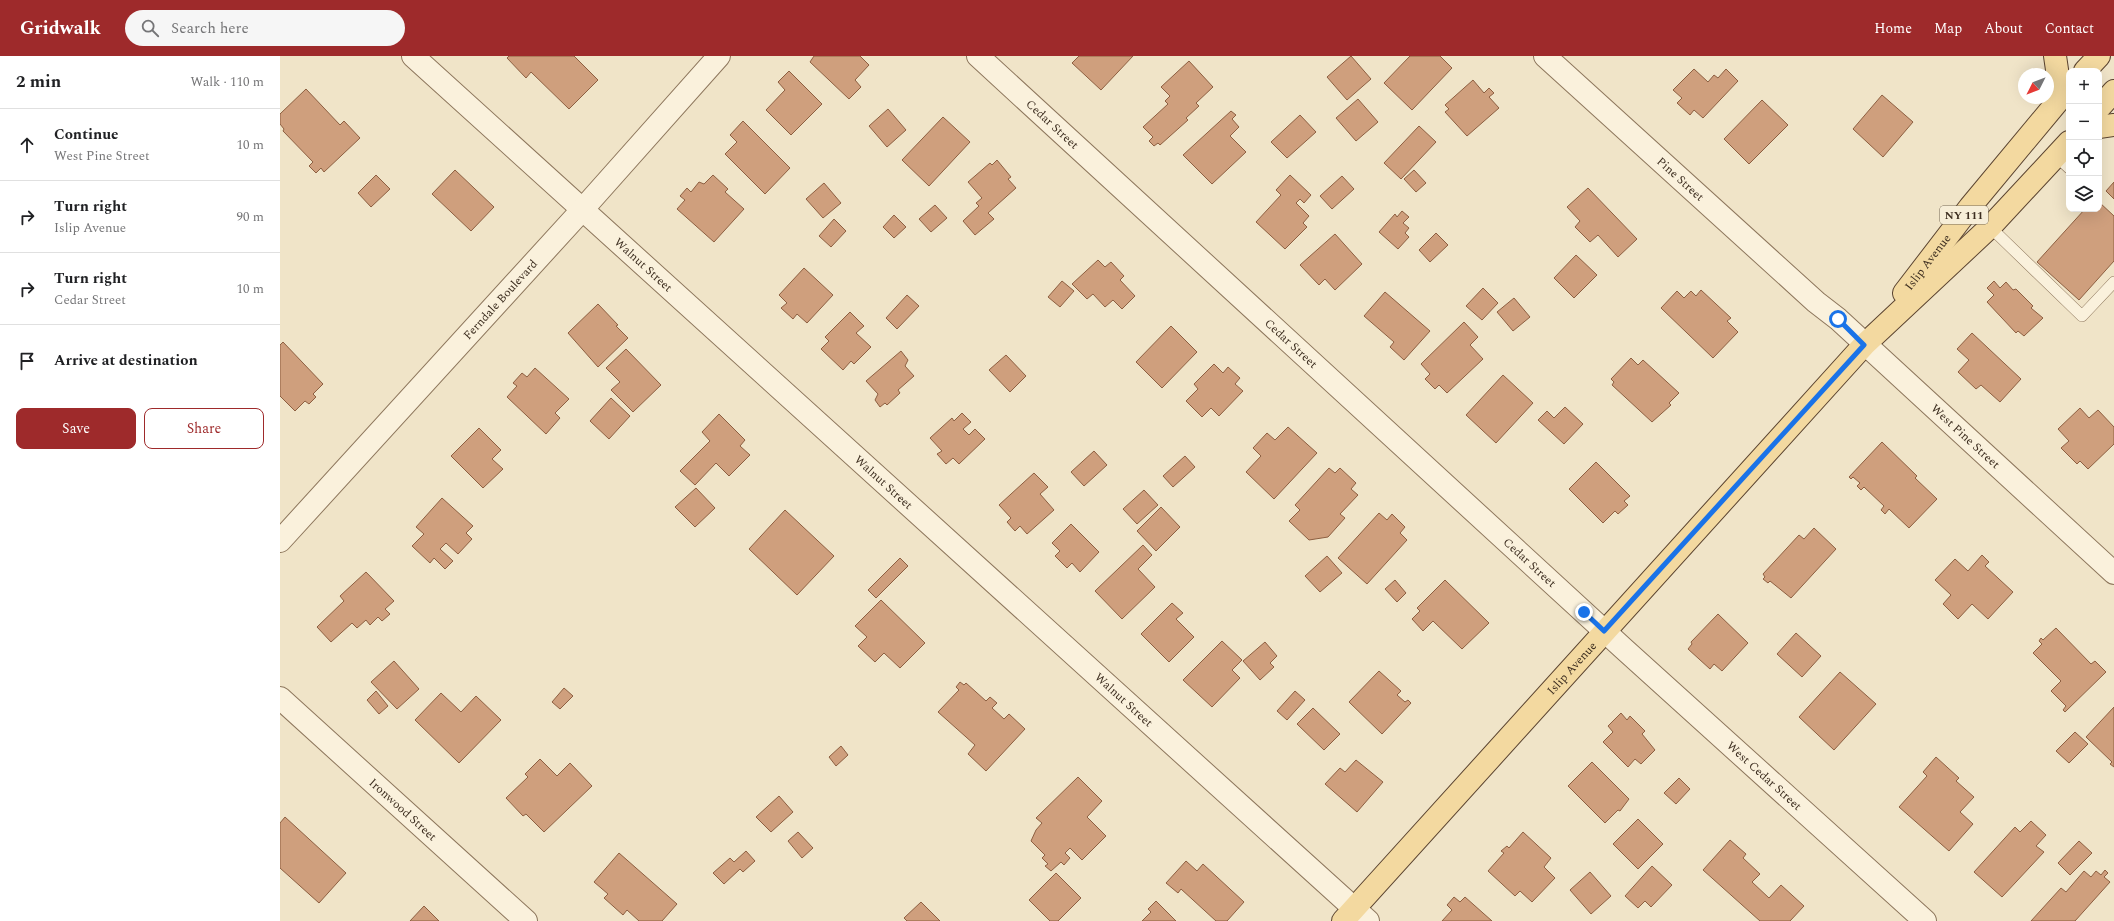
<!DOCTYPE html>
<meta charset="utf-8">
<style>
body{margin:0;font-family:Spectral,serif;background:#f6f6f6;color:#202124}
.controls{position:absolute;right:12px;top:12px;display:grid;overflow:hidden;border-radius:8px;box-shadow:0 4px 16px #0002}
.controls button{width:36px;height:36px;display:grid;place-items:center;padding:0;border:0;border-bottom:1px solid #e0e0e0;background:#fff;color:#202124;font:20px sans-serif}
.compass{position:absolute;left:1738px;top:12px;width:36px;height:36px;border-radius:50%;background:#fff;box-shadow:0 4px 16px #0002;rotate:228deg}
.stop{position:absolute;width:12px;height:12px;margin:-9px;border:3px solid #1a73e8;border-radius:50%;background:#fff}
.stop.end{background:#1a73e8;border-color:#fff;box-shadow:0 1px 4px #0008}
.list{margin:0;padding:0;list-style:none}
h2{display:flex;justify-content:space-between;align-items:center;height:52px;margin:0;padding:0 16px;font-size:17px}
h2 small{font-size:13px;font-weight:400;color:#757577}
.list li{display:grid;grid-template-columns:26px 1fr auto;gap:12px;align-items:center;box-sizing:border-box;height:72px;padding:0 16px;border-top:1px solid #e0e0e0}
.list b{display:block;font-size:15px;white-space:nowrap}
.list p{margin:0;font-size:13px;white-space:nowrap;color:#757577}
.list em{font-size:13px;font-style:normal;color:#757577}
.actions{display:flex;gap:8px;padding:12px 16px}
.actions a{flex:1;padding:9px 0;border:1px solid #9e2a2b;border-radius:8px;text-align:center;font-size:14px;color:#9e2a2b}
.actions .main{background:#9e2a2b;color:#fff}
.icon{flex:none;width:22px;height:22px;fill:none;stroke:currentColor;stroke-width:2;stroke-linecap:round;stroke-linejoin:round}
.map{position:relative;flex:none;width:1834px;height:865px;overflow:hidden}
header{display:flex;align-items:center;gap:24px;box-sizing:border-box;height:56px;padding:0 20px;background:#9e2a2b;color:#fff}
header strong{font-size:19px}
nav{display:flex;gap:22px;margin-inline-start:auto;font-size:14px}
.search{width:280px;height:36px;background:#f6f6f6;display:flex;align-items:center;gap:10px;box-sizing:border-box;padding:0 14px;border-radius:22px;color:#757577;font-size:15px}
main{display:flex}
aside{flex:1;background:#fff}
.map>svg:first-child{display:block}
.building{fill:#cf9f7d;stroke:#8d5f41}
.lines{fill:none;stroke-linecap:round;stroke-linejoin:round}
.lane-casing{stroke:#8d765c;stroke-width:12}
.street-casing{stroke:#8d765c;stroke-width:24}
.primary-casing{stroke:#5b4430;stroke-width:24}
.lane{stroke:#faf1dc;stroke-width:11}
.street{stroke:#faf1dc;stroke-width:22}
.primary{stroke:#f3d9a0;stroke-width:22}
.route{stroke:#1a73e8;stroke-width:5}
.labels{text-anchor:middle;dominant-baseline:central;stroke-width:4;stroke-linejoin:round;paint-order:stroke}
.shield{fill:#f7eed8;stroke:#756857;stroke-width:1}
.shield-label{font-size:11px;font-weight:bold;fill:#3d2e20}
.street-label{font-size:12px;fill:#3d2e20;stroke:#f7eed8}
</style>
<header>
<strong>Gridwalk</strong>
<div class="search"><svg class="icon" aria-label="search" viewBox="0 0 24 24"><circle cx="10" cy="10" r="6"/><path d="M15 15l6 6"/></svg>Search here</div>
<nav><a>Home</a><a>Map</a><a>About</a><a>Contact</a></nav>
</header>
<main>
<aside>
<h2>2 min<small>Walk · 110 m</small></h2>
<ul class="list">
<li><svg class="icon" aria-label="ahead" viewBox="0 0 24 24"><path d="M12 20V5M6 11l6-6 6 6"/></svg><div><b>Continue</b><p>West Pine Street</p></div><em>10 m</em></li>
<li><svg class="icon" aria-label="right" viewBox="0 0 24 24"><path d="M7 20v-9h11M14 6l5 5-5 5"/></svg><div><b>Turn right</b><p>Islip Avenue</p></div><em>90 m</em></li>
<li><svg class="icon" aria-label="right" viewBox="0 0 24 24"><path d="M7 20v-9h11M14 6l5 5-5 5"/></svg><div><b>Turn right</b><p>Cedar Street</p></div><em>10 m</em></li>
<li><svg class="icon" aria-label="arrive" viewBox="0 0 24 24"><path d="M6 21V4h12l-3 4 3 4H6"/></svg><div><b>Arrive at destination</b></div></li>
</ul>
<div class="actions"><a class="main">Save</a><a>Share</a></div>
</aside>
<div class="map">
<svg width="1834" height="865" viewBox="0 0 1834 865">
<rect width="100%" height="100%" fill="#f0e4c8"/>
<g class="building">
<path d="M229 0H294L318 24 289 53 251 16 246 22 227 2Z"/>
<path d="M534 0H580L589 9 575 24 581 31 569 43 530 6Z"/>
<path d="M799 0H853L821 34 792 7Z"/>
<path d="M1071 0 1091 23 1067 44 1047 21Z"/>
<path d="M1130 0H1160L1172 12 1132 54 1104 27Z"/>
<path d="M909 5 933 31 916 47 919 50 906 62 908 64 880 89 878 87 874 90 869 85 873 81 863 71 888 48 885 45 890 40 881 31Z"/>
<path d="M1414 13 1428 26 1434 19 1438 22 1446 13 1458 25 1423 62 1414 54 1410 59 1397 47 1402 42 1393 34Z"/>
<path d="M509 15 542 48 511 79 486 54 505 34 498 26Z"/>
<path d="M1193 24 1204 37 1209 32 1214 37 1209 41 1219 52 1187 80 1165 56 1169 53 1165 49Z"/>
<path d="M26 33 60 69 64 65 80 82 44 116 41 112 36 117 29 110 33 106 3 75 4 73 0 68V58Z"/>
<path d="M1602 39 1633 66 1603 101 1573 73Z"/>
<path d="M1078 43 1098 66 1076 85 1056 62Z"/>
<path d="M1482 44 1508 69 1469 108 1444 83Z"/>
<path d="M608 53 626 74 607 91 589 70Z"/>
<path d="M951 55 956 59 952 63 959 71 950 80 966 96 932 128 903 99Z"/>
<path d="M1020 59 1036 76 1007 102 991 86Z"/>
<path d="M663 61 690 86 649 130 622 104Z"/>
<path d="M463 65 510 112 485 138 445 98 457 86 450 79Z"/>
<path d="M1139 70 1156 86 1121 123 1104 107Z"/>
<path d="M717 104 731 121 728 123 736 132 708 157 714 163 695 179 683 165 699 150 696 147 702 142 688 126 710 107 712 109Z"/>
<path d="M175 114 214 151 191 175 152 138Z"/>
<path d="M1134 114 1146 127 1136 136 1124 123Z"/>
<path d="M96 119 110 133 91 151 78 137Z"/>
<path d="M433 119 448 133 445 136 464 153 434 186 397 153 405 144 400 140 407 132 411 136 419 126 424 128Z"/>
<path d="M1010 119 1031 139 1024 147 1020 143 1016 147 1029 160 1023 167 1027 171 1005 193 976 166 1001 139 996 134Z"/>
<path d="M1062 120 1074 133 1052 153 1040 140Z"/>
<path d="M1834 126V143L1826 135Z"/>
<path d="M544 127 561 147 543 162 526 143Z"/>
<path d="M1308 132 1357 183 1338 201 1318 179 1310 186 1295 171 1300 165 1287 151Z"/>
<path d="M1819 146 1834 160V205L1799 244 1757 206 1805 153H1819Z"/>
<path d="M655 149 667 162 651 176 639 163Z"/>
<path d="M1122 155 1129 161 1123 167 1129 172 1125 177 1129 181 1118 193 1099 176 1115 158 1117 161Z"/>
<path d="M614 159 626 171 614 182 603 171Z"/>
<path d="M554 163 566 175 551 191 539 180Z"/>
<path d="M1156 177 1168 189 1150 206 1139 194Z"/>
<path d="M1055 178 1082 208 1055 234 1045 223 1039 229 1020 209Z"/>
<path d="M1296 199 1317 219 1294 242 1274 222Z"/>
<path d="M818 204 825 211 831 206 844 220 840 224 855 240 842 253 833 244 825 251 813 238 807 243 792 228Z"/>
<path d="M524 212 553 239 527 267 517 258 513 263 501 252 507 247 499 239Z"/>
<path d="M782 225 794 235 780 251 768 241Z"/>
<path d="M1714 225 1720 232 1726 226 1733 234 1736 233 1753 250 1751 252 1763 262 1744 280 1738 275 1736 277 1707 246 1714 239 1707 232Z"/>
<path d="M1203 232 1218 247 1202 264 1186 250Z"/>
<path d="M1421 234 1451 262 1447 265 1458 276 1433 302 1381 252 1397 235 1404 242 1411 235 1416 240Z"/>
<path d="M1105 236 1150 275 1124 304 1110 291 1114 286 1084 260Z"/>
<path d="M627 239 639 250 617 273 606 262Z"/>
<path d="M1234 242 1250 261 1233 275 1217 256Z"/>
<path d="M318 248 338 269 336 270 348 282 318 311 288 277Z"/>
<path d="M570 256 584 270 576 277 591 291 574 308 571 305 563 314 541 293 549 285 545 281Z"/>
<path d="M1184 266 1198 281 1190 289 1203 303 1167 337 1159 329 1155 333 1145 323 1150 318 1141 308Z"/>
<path d="M891 270 917 296 882 332 856 306Z"/>
<path d="M1692 277 1741 323 1720 346 1701 329 1696 333 1678 316 1689 304 1677 293Z"/>
<path d="M3 286 43 328 33 338 36 341 29 348 25 345 15 355 0 340V289Z"/>
<path d="M346 293 381 329 353 356 331 334 340 326 326 312Z"/>
<path d="M621 295 628 304 625 310 634 320 618 334 620 337 607 349 605 347 600 351 595 344 598 338 586 325Z"/>
<path d="M726 299 746 320 730 336 709 314Z"/>
<path d="M1351 302 1358 309 1363 304 1399 337 1389 347 1391 349 1372 366 1332 329 1334 326 1331 323Z"/>
<path d="M934 308 943 317 948 311 960 322 955 328 963 335 939 360 931 352 922 361 906 345 918 333 914 328Z"/>
<path d="M255 312 289 343 275 357 280 362 266 378 227 341 237 330 233 327 242 317 247 321Z"/>
<path d="M1223 319 1253 347 1216 387 1186 359Z"/>
<path d="M331 342 350 360 329 383 310 365Z"/>
<path d="M1285 351 1303 368 1284 388 1258 364 1267 355 1274 362Z"/>
<path d="M1800 352 1809 362 1818 354 1834 371V388L1808 413 1800 405 1797 408 1781 392 1789 385 1778 373Z"/>
<path d="M682 357 691 366 683 373 689 379 695 373 705 383 679 408 673 402 666 408 657 398 662 395 650 382 672 362 674 365Z"/>
<path d="M439 358 465 384 460 390 470 399 449 420 436 407 415 429 400 415 430 385 422 376Z"/>
<path d="M1008 371 1037 397 994 443 966 416 981 400 973 392 987 377 995 384Z"/>
<path d="M199 372 221 394 212 403 223 413 203 432 171 400Z"/>
<path d="M1602 386 1637 420 1635 422 1657 443 1629 472 1609 453 1605 458 1601 454 1604 450 1584 431 1581 434 1577 430 1580 427 1573 421 1571 423 1569 421Z"/>
<path d="M814 395 827 409 804 430 791 416Z"/>
<path d="M905 400 915 411 893 431 883 420Z"/>
<path d="M1316 406 1350 440 1344 445 1348 449 1338 458 1335 455 1323 467 1289 433Z"/>
<path d="M1049 412 1055 417 1060 412 1076 427 1071 433 1078 439 1060 458 1065 462 1048 481 1029 484 1009 465 1020 454 1015 449Z"/>
<path d="M754 417 768 431 760 438 774 454 747 478 740 470 735 475 727 466 731 462 719 449Z"/>
<path d="M416 432 435 452 415 471 395 451Z"/>
<path d="M864 434 878 449 857 468 843 453Z"/>
<path d="M162 442 193 470 186 477 192 483 178 498 166 487 160 493 173 505 165 513 154 502 150 507 132 490 144 478 136 471Z"/>
<path d="M881 451 900 471 876 495 857 475Z"/>
<path d="M505 454 554 500 517 539 469 493Z"/>
<path d="M1099 457 1107 464 1112 458 1125 471 1120 477 1127 484 1087 528 1058 502Z"/>
<path d="M791 468 819 496 800 516 792 507 787 512 775 500 780 495 772 487Z"/>
<path d="M1534 472 1556 493 1511 542 1490 525 1488 527 1483 523 1485 521 1483 518 1519 479 1524 483Z"/>
<path d="M863 489 872 499 858 513 875 531 842 563 815 535Z"/>
<path d="M1702 499 1709 506 1705 510 1733 536 1708 563 1692 548 1678 563 1663 548 1671 539 1655 524 1675 503 1688 515Z"/>
<path d="M1047 500 1062 517 1040 536 1025 520Z"/>
<path d="M620 502 628 510 596 542 588 534Z"/>
<path d="M86 516 114 545 105 553 110 558 102 565 98 561 90 569 86 564 77 572 72 567 51 586 37 571 64 545 60 540Z"/>
<path d="M1115 524 1126 537 1117 546 1105 533Z"/>
<path d="M1165 524 1209 567 1182 593 1153 565 1143 575 1132 563 1140 555 1137 552Z"/>
<path d="M601 544 645 587 620 612 604 597 595 606 578 590 587 581 575 570Z"/>
<path d="M892 547 903 557 896 563 914 581 889 606 861 578Z"/>
<path d="M1438 558 1468 587 1442 615 1434 608 1430 613 1408 593 1412 588 1411 586Z"/>
<path d="M1776 572 1811 608 1815 605 1826 616 1785 656 1783 654 1786 650 1771 635 1781 625 1753 597 1762 588 1759 585 1761 582 1763 584Z"/>
<path d="M1516 577 1541 600 1522 621 1497 598Z"/>
<path d="M942 585 962 604 952 614 960 622 932 651 903 624Z"/>
<path d="M985 586 997 600 990 607 994 611 980 624 963 605Z"/>
<path d="M114 605 139 633 117 653 91 626Z"/>
<path d="M1099 615 1121 635 1117 639 1125 646 1128 644 1131 647 1102 678 1069 646Z"/>
<path d="M1560 616 1596 648 1554 694 1519 661Z"/>
<path d="M680 626 684 629 686 627 706 645 710 641 717 647 712 652 724 663 729 658 745 673 706 715 688 698 695 689 658 656 679 634 676 631Z"/>
<path d="M284 632 293 640 280 653 272 646Z"/>
<path d="M96 635 108 650 99 658 87 644Z"/>
<path d="M1015 635 1025 644 1007 664 997 655Z"/>
<path d="M161 637 181 656 196 640 221 664 179 707 135 664Z"/>
<path d="M1834 651V711L1830 708 1832 706 1806 681Z"/>
<path d="M1033 652 1060 678 1044 694 1017 668Z"/>
<path d="M1341 657 1347 664 1350 660 1365 675 1362 678 1375 694 1361 708 1355 703 1348 711 1323 686 1333 676 1328 670Z"/>
<path d="M1795 676 1808 688 1789 707 1776 695Z"/>
<path d="M561 690 568 699 556 710 549 701Z"/>
<path d="M1656 701 1679 722 1676 725 1694 741 1680 756 1693 768 1669 795 1619 751 1647 720 1643 716Z"/>
<path d="M260 703 277 720 290 707 312 730 264 776 246 758 243 760 226 742 248 721 245 718Z"/>
<path d="M1076 704 1103 726 1077 756 1045 728 1060 712 1065 716Z"/>
<path d="M1312 706 1349 743 1340 755 1338 754 1325 767 1288 730Z"/>
<path d="M798 721 822 745 807 761 826 780 802 804 790 792 785 797 790 802 784 809 781 806 771 815 765 810 768 808 762 802 765 799 751 785 756 774 762 767 756 762Z"/>
<path d="M1399 722 1410 733 1396 748 1384 737Z"/>
<path d="M499 740 513 756 491 776 476 761Z"/>
<path d="M5 761 66 817 39 847 0 812V767Z"/>
<path d="M1358 763 1383 788 1358 813 1333 788Z"/>
<path d="M1751 765 1766 779 1756 790 1764 796 1722 841 1694 816 1735 771 1740 776Z"/>
<path d="M518 776 533 792 522 802 508 785Z"/>
<path d="M1243 776 1271 802 1264 811 1275 822 1252 846 1240 835 1235 840 1208 815 1224 797 1221 795 1227 790 1229 792Z"/>
<path d="M1450 784 1466 798 1463 802 1480 818 1472 826 1489 842 1501 829 1524 850 1510 865H1480L1423 814Z"/>
<path d="M1799 785 1812 797 1790 819 1778 807Z"/>
<path d="M466 795 475 805 463 816 460 813 444 828 433 817 450 802 454 806Z"/>
<path d="M339 797 397 848 382 865H359L347 854 343 859 324 842 328 838 314 826Z"/>
<path d="M906 805 917 815 923 808 964 846 947 865H936L901 833 898 837 886 827Z"/>
<path d="M1372 810 1392 829 1371 851 1365 845 1358 852 1345 840Z"/>
<path d="M1825 814 1828 817 1824 821 1830 826 1795 865H1751L1781 832 1786 836 1804 815 1811 821 1816 815 1821 819Z"/>
<path d="M1310 816 1331 840 1311 858 1290 834Z"/>
<path d="M776 817 801 842 778 865H770L749 844Z"/>
<path d="M1174 841 1180 846 1185 841 1212 865H1162L1172 854 1167 849Z"/>
<path d="M876 845 896 865H862L871 856 868 853Z"/>
<path d="M641 846 660 865H627L624 862Z"/>
<path d="M144 850 159 865H130Z"/>
</g>
<g class="lines">
<defs>
<g id="lane">
<path d="M1776 100 1789 112"/>
<path d="M1710 171 1802 260 1834 226"/>
</g>
<g id="street">
<path id="s1" d="M133 0 1088 865"/>
<path id="s2" d="M698 0 1344 593 1645 865"/>
<path id="s3" d="M1265 0 1536 246 1558 263 1834 517"/>
<path id="s4" d="M0 485 302 154 439 0"/>
<path id="s5" d="M0 642 246 865"/>
</g>
<g id="primary">
<path d="M1775 0 1781 41"/>
<path d="M1805 15 1819 0"/>
<path d="M1819 52 1834 35"/>
<path d="M1819 71 1834 69"/>
<path id="s6" d="M1624 237 1690 151 1789 32"/>
<path id="s7" d="M1063 865 1584 289 1710 171 1789 86"/>
</g>
</defs>
<use href="#lane" class="lane-casing"/>
<use href="#street" class="street-casing"/>
<use href="#primary" class="primary-casing"/>
<use href="#lane" class="lane"/>
<use href="#street" class="street"/>
<use href="#primary" class="primary"/>
</g>
<g class="lines">
<path class="route" d="M1304 556 1324 575 1584 289 1558 263"/>
</g>
<g class="labels">
<rect class="shield" x="1660" y="150" width="48" height="18" rx="3"/>
<g class="shield-label">
<text x="1684" y="159">NY 111</text>
</g>
<g class="street-label">
<text stroke="none"><textPath href="#s2" startOffset="101">Cedar Street</textPath></text>
<text stroke="none"><textPath href="#s3" startOffset="183">Pine Street</textPath></text>
<text stroke="none"><textPath href="#s6" startOffset="39">Islip Avenue</textPath></text>
<text stroke="none"><textPath href="#s1" startOffset="311">Walnut Street</textPath></text>
<text stroke="none"><textPath href="#s4" startOffset="327">Ferndale Boulevard</textPath></text>
<text stroke="none"><textPath href="#s2" startOffset="425">Cedar Street</textPath></text>
<text stroke="none"><textPath href="#s3" startOffset="567">West Pine Street</textPath></text>
<text stroke="none"><textPath href="#s1" startOffset="635">Walnut Street</textPath></text>
<text stroke="none"><textPath href="#s2" startOffset="749">Cedar Street</textPath></text>
<text stroke="none"><textPath href="#s7" startOffset="341">Islip Avenue</textPath></text>
<text stroke="none"><textPath href="#s1" startOffset="959">Walnut Street</textPath></text>
<text stroke="none"><textPath href="#s2" startOffset="1066">West Cedar Street</textPath></text>
<text stroke="none"><textPath href="#s5" startOffset="166">Ironwood Street</textPath></text>
</g>
</g>
</svg>
<div class="controls">
<button>+</button>
<button>−</button>
<button><svg class="icon" aria-label="locate" viewBox="0 0 24 24"><circle cx="12" cy="12" r="6"/><path d="M12 2v4M12 18v4M2 12h4M18 12h4"/></svg></button>
<button><svg class="icon" aria-label="layers" viewBox="0 0 24 24"><path d="M12 4l9 5-9 5-9-5zM3 14l9 5 9-5"/></svg></button>
</div>
<svg class="compass" viewBox="-18 -18 36 36"><path d="M0-13l5 13h-10z" fill="#e53935"/><path d="M0 13l5-13h-10z" fill="#757577"/></svg>
<div class="stop" style="left:1558px;top:263px"></div>
<div class="stop end" style="left:1304px;top:556px"></div>
</div>
</main>
